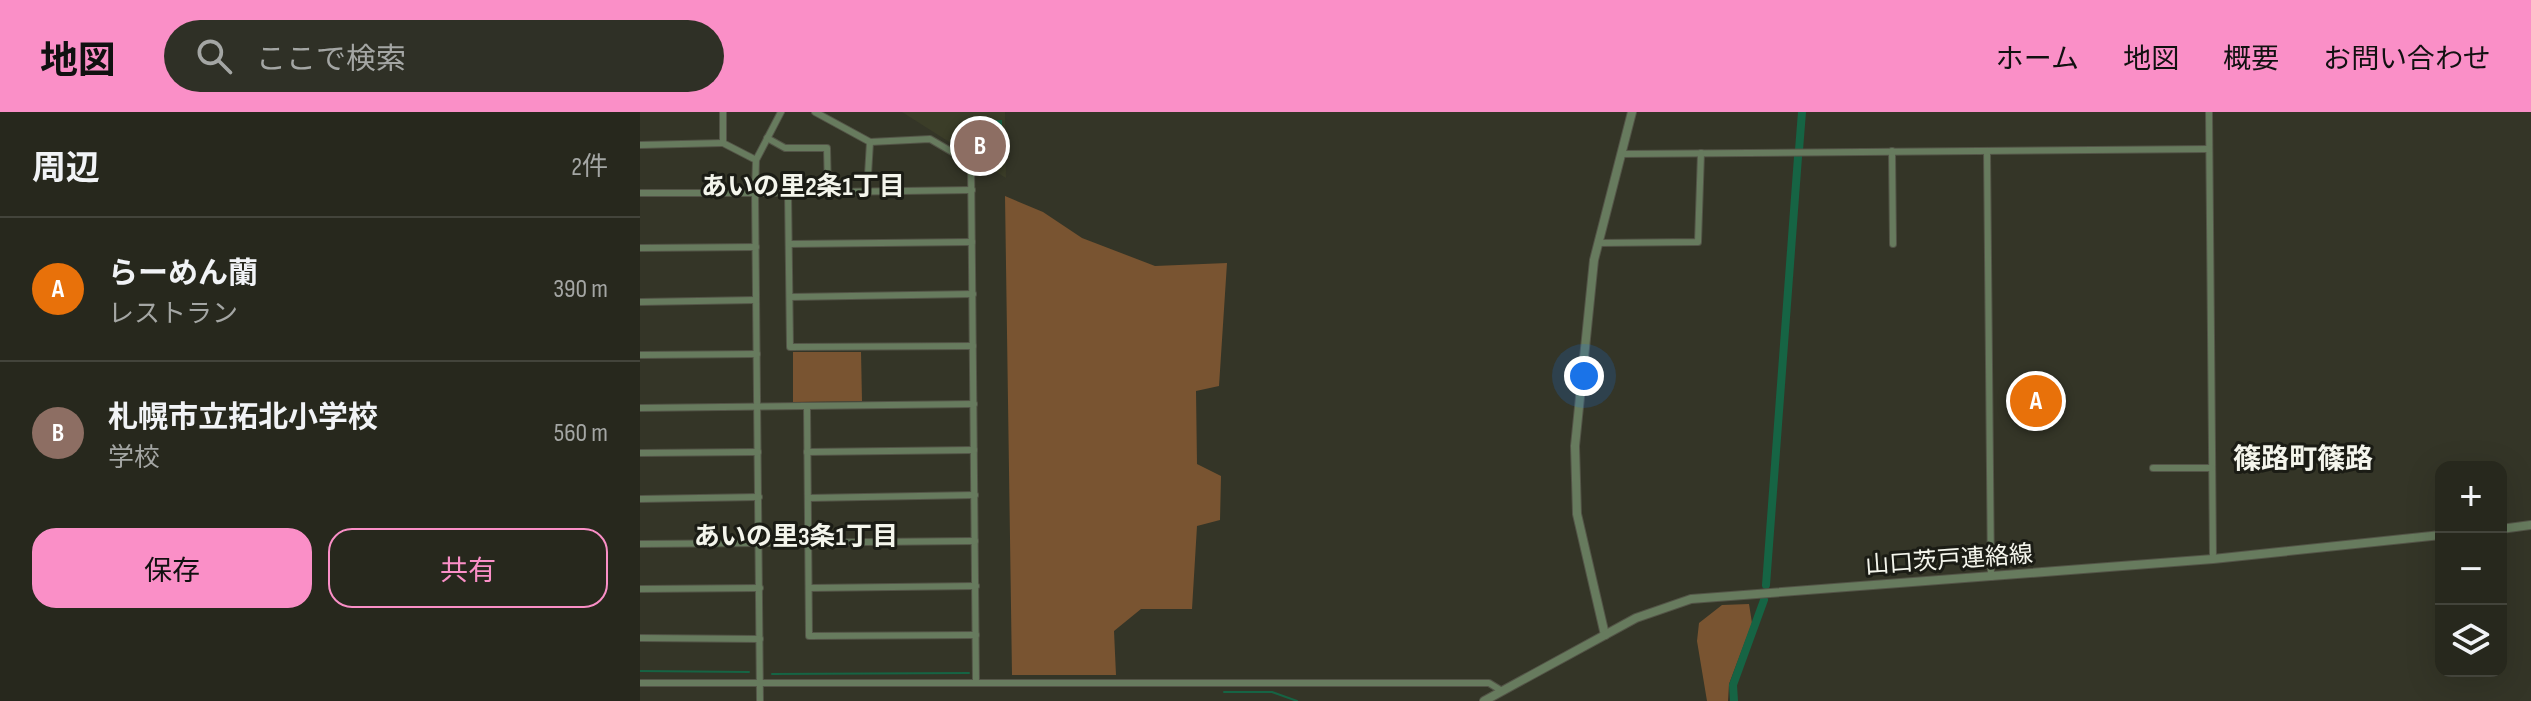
<!DOCTYPE html>
<html lang="ja">
<meta charset="utf-8">
<style>
body{margin:0;font-family:"Sofia Sans Condensed","Noto Sans JP",sans-serif;background:#2f3026;color:#f1f3f6}
.controls{position:absolute;right:24px;bottom:24px;display:grid;overflow:hidden;border-radius:16px;box-shadow:0 8px 32px #0002}
.controls button{width:72px;height:72px;display:grid;place-items:center;padding:0;border:0;border-bottom:2px solid #43443b;background:#27281d;color:#f1f3f6;font:40px sans-serif}
.you{position:absolute;left:944px;top:264px;width:28px;height:28px;margin:-20px;border:6px solid #fff;border-radius:50%;background:#1a73e8;box-shadow:0 0 0 12px #1a73e833}
.badge{display:grid;place-items:center;width:52px;height:52px;border-radius:50%;background:#fa8fc7;color:#fff;font-size:26px;font-weight:700}
.pin{position:absolute;translate:-50% -50%;border:4px solid #fff;box-shadow:0 2px 8px #0006}
.list{margin:0;padding:0;list-style:none}
h2{display:flex;justify-content:space-between;align-items:center;height:104px;margin:0;padding:0 32px;font-size:34px}
h2 small{font-size:26px;font-weight:400;color:#a4a6a4}
.list li{display:grid;grid-template-columns:52px 1fr auto;gap:24px;align-items:center;box-sizing:border-box;height:144px;padding:0 32px;border-top:2px solid #43443b}
.list b{display:block;font-size:30px;white-space:nowrap}
.list p{margin:0;font-size:26px;white-space:nowrap;color:#a4a6a4}
.list em{font-size:26px;font-style:normal;color:#a4a6a4}
.actions{display:flex;gap:16px;padding:24px 32px}
.actions a{flex:1;padding:18px 0;border:2px solid #fa8fc7;border-radius:24px;text-align:center;font-size:28px;color:#fa8fc7}
.actions .main{background:#fa8fc7;color:#111}
.icon{flex:none;width:44px;height:44px;fill:none;stroke:currentColor;stroke-width:2;stroke-linecap:round;stroke-linejoin:round}
.map{position:relative;flex:none;width:1891px;height:589px;overflow:hidden}
header{display:flex;align-items:center;gap:48px;box-sizing:border-box;height:112px;padding:0 40px;background:#fa8fc7;color:#111}
header strong{font-size:38px}
nav{display:flex;gap:44px;margin-inline-start:auto;font-size:28px}
.search{width:560px;height:72px;background:#2f3026;display:flex;align-items:center;gap:20px;box-sizing:border-box;padding:0 28px;border-radius:44px;color:#a4a6a4;font-size:30px}
main{display:flex}
aside{flex:1;background:#27281d}
.map>svg:first-child{display:block}
.built{fill:#3b3d28}
.green{fill:#795431}
.water{fill:#166444}
.lines{fill:none;stroke-linecap:round;stroke-linejoin:round}
.stream{stroke:#166444;stroke-width:2}
.canal{stroke:#166444;stroke-width:8}
.minor-casing{stroke:#535447;stroke-width:8}
.tertiary-casing{stroke:#535447;stroke-width:10}
.minor{stroke:#677b5e;stroke-width:6}
.tertiary{stroke:#677b5e;stroke-width:8}
.labels{text-anchor:middle;dominant-baseline:central;stroke-width:6;stroke-linejoin:round;paint-order:stroke}
.street-label{font-size:24px;fill:#f4f5ec;stroke:#1b1c15}
.neighbourhood-label{font-size:26px;font-weight:bold;fill:#f4f5ec;stroke:#1b1c15}
.quarter-label{font-size:28px;font-weight:bold;fill:#f4f5ec;stroke:#1b1c15}
</style>
<header>
<strong>地図</strong>
<div class="search"><svg class="icon" aria-label="search" viewBox="0 0 24 24"><circle cx="10" cy="10" r="6"/><path d="M15 15l6 6"/></svg>ここで検索</div>
<nav><a>ホーム</a><a>地図</a><a>概要</a><a>お問い合わせ</a></nav>
</header>
<main>
<aside>
<h2>周辺<small>2件</small></h2>
<ul class="list">
<li><span class="badge" style="background:#e8710a">A</span><div><b>らーめん蘭</b><p>レストラン</p></div><em>390 m</em></li>
<li><span class="badge" style="background:#8d6e63">B</span><div><b>札幌市立拓北小学校</b><p>学校</p></div><em>560 m</em></li>
</ul>
<div class="actions"><a class="main">保存</a><a>共有</a></div>
</aside>
<div class="map">
<svg width="1891" height="589" viewBox="0 0 1891 589">
<rect width="100%" height="100%" fill="#343527"/>
<path class="built" d="M239 0H365L366 66 262 0Z"/>
<g class="green">
<path d="M365 84 403 100 442 126 515 154 587 151 579 274 556 279 557 352 581 364 580 408 557 414 552 497H501L474 519 476 563H372Z"/>
<path d="M153 240H221L222 289 153 290Z"/>
<path d="M1109 492 1112 511 1089 572 1088 589H1067L1057 529 1059 511 1082 493Z"/>
</g>
<path class="water" d="M362 8V51H346V9Z"/>
<g class="lines">
<g class="stream">
<path d="M0 559 109 560"/>
<path d="M132 562 329 561"/>
<path d="M584 580H632L657 589"/>
</g>
<g class="canal">
<path d="M1159 38 1162 0"/>
<path d="M1126 473 1158 45"/>
<path d="M1094 589 1093 573 1124 488"/>
</g>
<defs>
<g id="minor">
<path d="M83 0V31L116 48"/>
<path d="M141 0 116 48 115 81 332 78"/>
<path d="M175 0 230 30 290 27 331 51 336 571"/>
<path d="M1569 0 1573 447"/>
<path d="M127 26 145 36H187L188 80"/>
<path d="M0 33 83 31"/>
<path d="M1252 39 1253 132"/>
<path d="M1347 39 1351 465"/>
<path d="M981 42 1569 37"/>
<path d="M227 79 230 30"/>
<path d="M148 80 150 235 333 234"/>
<path d="M0 81H115L120 589"/>
<path d="M958 131 1058 130 1061 41"/>
<path d="M150 132 332 130"/>
<path d="M0 136 116 135"/>
<path d="M150 185 333 182"/>
<path d="M0 190 116 188"/>
<path d="M0 243 117 242"/>
<path d="M167 294 169 524 336 523"/>
<path d="M0 296 334 292"/>
<path d="M167 340 334 338"/>
<path d="M0 341 118 340"/>
<path d="M1513 356H1572"/>
<path d="M168 386 335 383"/>
<path d="M0 387 119 385"/>
<path d="M0 432 335 429"/>
<path d="M169 476 336 474"/>
<path d="M0 477 120 476"/>
<path d="M0 526 120 527"/>
<path d="M0 571H849L862 579"/>
</g>
<g id="tertiary">
<path d="M1861 417 1891 413"/>
<path d="M965 523 937 402 935 334 954 148 992 0"/>
<path d="M844 589 996 506 1051 487 1573 447 1801 423"/>
</g>
</defs>
<use href="#minor" class="minor-casing"/>
<use href="#tertiary" class="tertiary-casing"/>
<use href="#minor" class="minor"/>
<use href="#tertiary" class="tertiary"/>
</g>
<g class="labels">
<g class="street-label">
<text transform="translate(1309 448) rotate(-4)">山口茨戸連絡線</text>
</g>
<g class="neighbourhood-label">
<text x="163" y="75">あいの里2条1丁目</text>
<text x="156" y="425">あいの里3条1丁目</text>
</g>
<g class="quarter-label">
<text x="1663" y="347">篠路町篠路</text>
</g>
</g>
</svg>
<div class="controls">
<button>+</button>
<button>−</button>
<button><svg class="icon" aria-label="layers" viewBox="0 0 24 24"><path d="M12 4l9 5-9 5-9-5zM3 14l9 5 9-5"/></svg></button>
</div>
<div class="you"></div>
<div class="pin badge" style="left:1396px;top:289px;background:#e8710a">A</div>
<div class="pin badge" style="left:340px;top:34px;background:#8d6e63">B</div>
</div>
</main>
